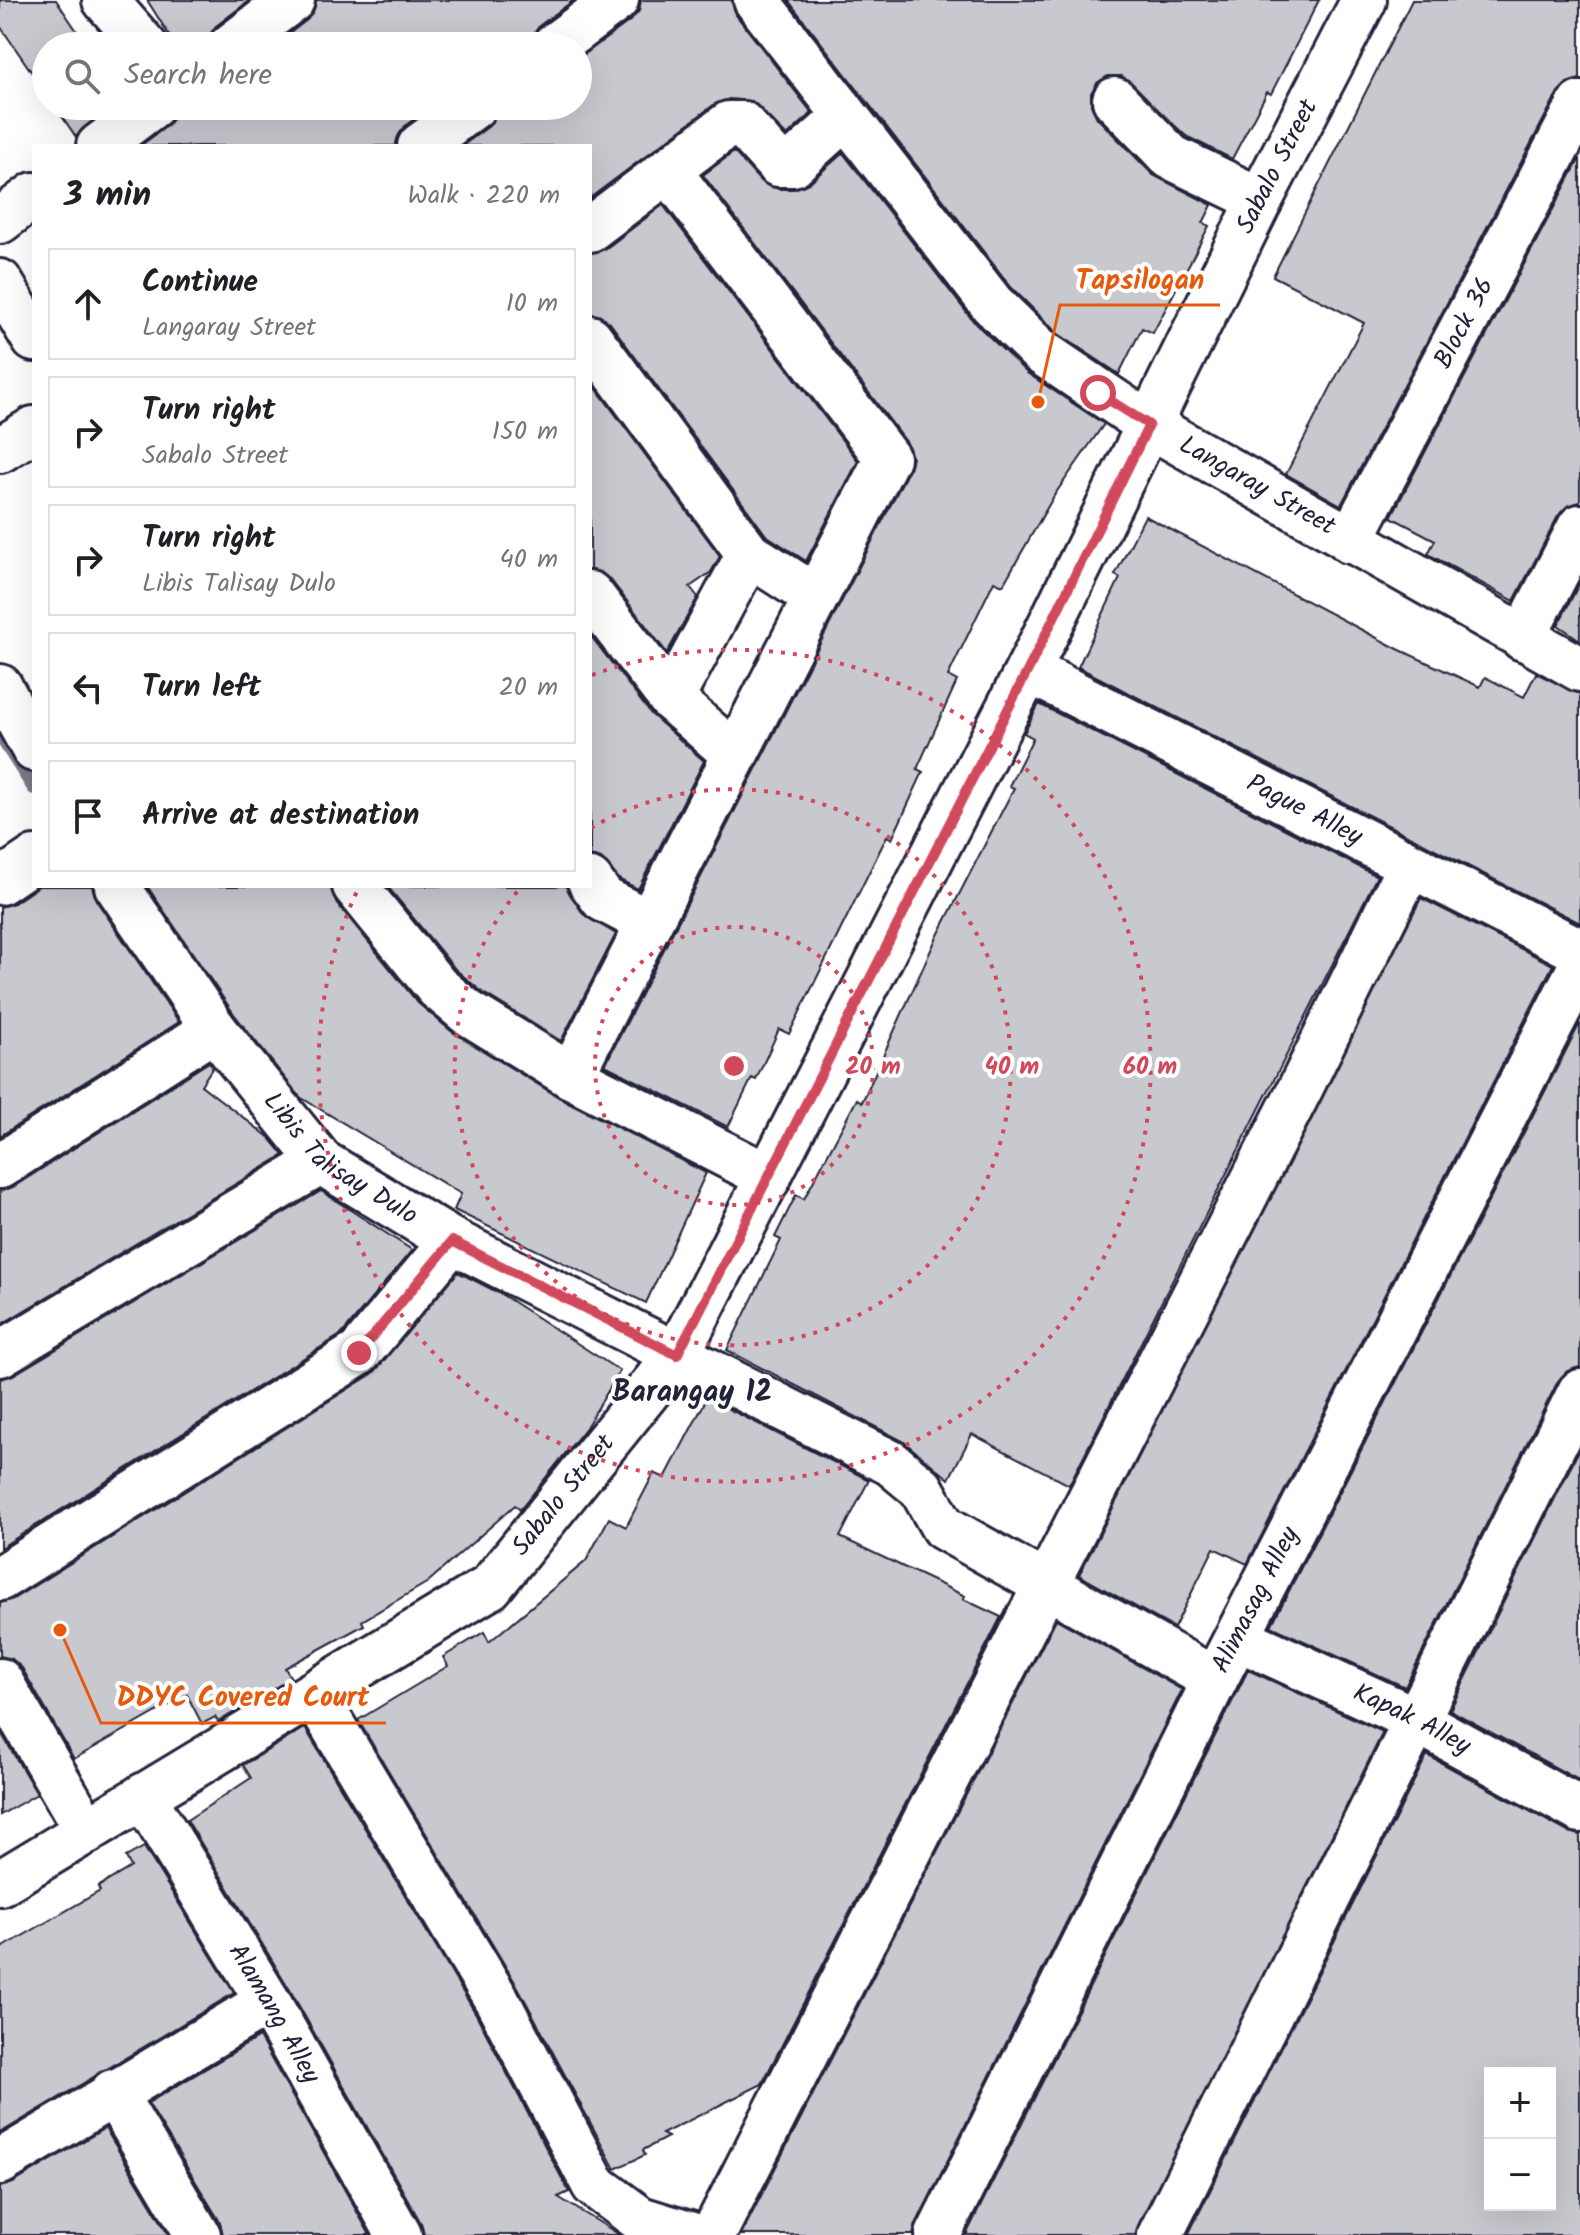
<!DOCTYPE html>
<meta charset="utf-8">
<style>
body{margin:0;font-family:Kalam,sans-serif;background:#f6f6f6;color:#202124}
.controls{position:absolute;right:24px;bottom:24px;display:grid;overflow:hidden;border-radius:0px;box-shadow:0 8px 32px #0002}
.controls button{width:72px;height:72px;display:grid;place-items:center;padding:0;border:0;border-bottom:2px solid #e0e0e0;background:#fff;color:#202124;font:40px sans-serif}
.stop{position:absolute;width:24px;height:24px;margin:-18px;border:6px solid #d1495b;border-radius:50%;background:#fff}
.stop.end{background:#d1495b;border-color:#fff;box-shadow:0 2px 8px #0008}
.list{margin:0;padding:0;list-style:none}
h2{display:flex;justify-content:space-between;align-items:center;height:104px;margin:0;padding:0 32px;font-size:34px}
h2 small{font-size:26px;font-weight:400;color:#757577}
.list li{display:grid;grid-template-columns:52px 1fr auto;gap:24px;align-items:center;box-sizing:border-box;height:112px;margin:0 16px 16px;padding:0 16px;border:2px solid #e0e0e0;border-radius:0px}
.list b{display:block;font-size:30px;white-space:nowrap}
.list p{margin:0;font-size:26px;white-space:nowrap;color:#757577}
.list em{font-size:26px;font-style:normal;color:#757577}
.icon{flex:none;width:44px;height:44px;fill:none;stroke:currentColor;stroke-width:2;stroke-linecap:round;stroke-linejoin:round}
.map{position:relative;flex:none;width:1580px;height:2235px;overflow:hidden}
.search{position:absolute;background:#fff;box-shadow:0 8px 32px #0002;left:32px;top:32px;width:560px;height:88px;display:flex;align-items:center;gap:20px;box-sizing:border-box;padding:0 28px;border-radius:44px;color:#757577;font-size:30px}
.panel{position:absolute;background:#fff;box-shadow:0 8px 32px #0002;left:32px;top:144px;width:560px;height:744px;border-radius:0px}
.map>svg:first-child{display:block}
.lines{fill:none;stroke-linecap:round;stroke-linejoin:round}
.stream{stroke:#7a7a88;stroke-width:14}
.building{fill:#c8c8cf;stroke:#22223b;stroke-width:2;fill-rule:evenodd}
.minor-casing{stroke:#22223b;stroke-width:50}
.minor{stroke:#fff;stroke-width:44}
.route{stroke:#d1495b;stroke-width:10}
.ring{fill:none;stroke:#d1495b;stroke-width:4;stroke-dasharray:4 8}
.labels{text-anchor:middle;dominant-baseline:central;stroke-width:8;stroke-linejoin:round;paint-order:stroke}
.street-label{font-size:26px;fill:#22223b;stroke:#fff}
.quarter-label{font-size:30px;font-weight:bold;fill:#22223b;stroke:#fff}
.centre{fill:#d1495b;stroke:#fff;stroke-width:4}
.ring-label{font-size:24px;text-anchor:middle;font-weight:bold;fill:#d1495b;stroke:#fff;stroke-width:8;stroke-linejoin:round;paint-order:stroke}
.leader{fill:none;stroke:#e8590c;stroke-width:3}
.callout-dot{fill:#e8590c;stroke:#fff;stroke-width:3}
.callout-label{font-size:28px;text-anchor:middle;font-weight:bold;fill:#e8590c;stroke:#fff;stroke-width:8;stroke-linejoin:round;paint-order:stroke}
</style>
<div class="map">
<svg width="1580" height="2235" viewBox="0 0 1580 2235">
<rect width="100%" height="100%" fill="#fff"/>
<filter id="ink" filterUnits="userSpaceOnUse"><feTurbulence type="fractalNoise" baseFrequency=".0125" numOctaves="2"/><feDisplacementMap in="SourceGraphic" scale="16" xChannelSelector="R" yChannelSelector="G"/><feConvolveMatrix kernelMatrix="1 2 1 2 8 2 1 2 1" color-interpolation-filters="sRGB"/></filter>
<g filter="url(#ink)">
<g class="lines">
<path class="stream" d="M0 735 34 788"/>
</g>
<g class="building">
<path d="M0 0H56L87 46H46V93L0 26Z"/>
<path d="M147 0H250L215 27 207 46H176Z"/>
<path d="M316 0H574L539 26 529 46H273L308 19Z"/>
<path d="M641 0H732L736 15 812 113 787 136 752 101 729 99 715 104 590 198V146H462L489 126 499 106H578V59L631 20 639 11Z"/>
<path d="M788 0H1319L1271 94 1267 92 1232 159 1186 136 1122 76H1108L1097 83 1091 93V105L1097 118 1153 175 1212 205 1203 223 1209 226 1153 333 1142 328 1119 374 1057 333 1011 287Z"/>
<path d="M1412 0H1580V79L1567 83 1558 92 1341 505 1286 474 1364 323 1273 276Z"/>
<path d="M55 106H110L76 137Z"/>
<path d="M176 106H432L405 126 395 146H140L168 125Z"/>
<path d="M734 152 760 181 778 189H794L809 183 843 153 974 322 1027 373 1104 424 1055 494 1003 585 994 581 948 676 957 681 917 769 923 772 892 839 887 836 789 1034 779 1029 756 1080 752 1078 728 1127 605 1065 909 469 912 457 907 443 703 175Z"/>
<path d="M1580 158V502L1567 506 1558 516 1514 601 1428 554 1435 540 1391 517Z"/>
<path d="M663 205 858 461 806 561 766 535 610 323 601 316 590 313V253L605 249Z"/>
<path d="M590 380 720 556 711 572 690 587 698 597 667 653 610 579 590 570Z"/>
<path d="M1145 516 1398 649 1480 687 1485 677 1524 697 1536 673 1580 694V923L1078 667 1120 578 1115 575Z"/>
<path d="M1580 582V640L1558 625Z"/>
<path d="M590 635 651 714 704 761 638 889 620 880 601 859 590 856Z"/>
<path d="M1039 704 1377 876 1069 1485 972 1434 949 1479 903 1441 727 1350 781 1240 775 1237 796 1195 804 1199 857 1099 862 1102 935 941 1014 788 1009 786 1033 738 1024 733Z"/>
<path d="M39 886H92L96 900 179 1022 0 1136V907L14 903Z"/>
<path d="M147 886H331L336 902 418 1003 451 1031 560 1098 706 1173 646 1303 454 1210 461 1194 300 1097 234 1014Z"/>
<path d="M387 886H566L583 914 616 934 561 1041 482 992 455 969Z"/>
<path d="M1421 898 1553 965 1247 1564 1214 1548 1174 1628 1079 1575Z"/>
<path d="M1580 1023V1367L1567 1371 1558 1381 1405 1687 1271 1626Z"/>
<path d="M209 1062 213 1067 201 1085 270 1138 284 1155 0 1325V1191L13 1187Z"/>
<path d="M321 1191 412 1250 342 1334 0 1548V1379L13 1375Z"/>
<path d="M458 1272 501 1294 620 1371 585 1429 520 1510 515 1505 428 1582 362 1621 364 1625 285 1668 291 1678 218 1722 215 1717 202 1724 187 1695 74 1759 22 1668 12 1659 0 1656V1603L13 1599 372 1374Z"/>
<path d="M707 1398 869 1480 840 1537 965 1596 963 1599 1001 1617 762 2084 662 2134 668 2137 643 2150 645 2155 615 2169 519 1989 358 1720 448 1666 443 1657 484 1632 489 1642 586 1561 609 1518 626 1527 654 1473 665 1478Z"/>
<path d="M1580 1448V1781L1450 1710Z"/>
<path d="M1056 1619 1182 1690 916 2224 913 2235H741Z"/>
<path d="M1248 1670 1383 1732 1135 2235H966Z"/>
<path d="M305 1728 476 2014 569 2192 558 2197 620 2235H424L421 2223 290 1990 187 1820 251 1778 243 1765Z"/>
<path d="M0 1731 37 1794 0 1815Z"/>
<path d="M1427 1755 1568 1832 1580 1835V2235H1188ZM1490 2073H1550V2205H1490Z"/>
<path d="M144 1847 234 1993 0 2133V1949L100 1891 98 1887 131 1867 126 1857Z"/>
<path d="M259 2037 370 2235H223L220 2222 148 2103Z"/>
<path d="M105 2128 169 2235H0V2187L13 2183Z"/>
</g>
<g class="lines">
<defs>
<g id="minor">
<path d="M105 0 145 46"/>
<path id="s1" d="M756 0 992 304 1041 352 1149 425 1580 669"/>
<path d="M231 46 292 0"/>
<path d="M554 46 616 0"/>
<path d="M1115 100 1171 157 1260 200"/>
<path d="M99 146 152 106"/>
<path d="M420 146 474 106"/>
<path d="M0 221 34 195"/>
<path d="M590 229 729 124H742L778 164H793L845 117"/>
<path d="M0 282 34 339"/>
<path d="M590 338 749 554 814 596"/>
<path d="M0 450 34 429"/>
<path id="s2" d="M1350 541 1580 104"/>
<path d="M590 594 671 699 735 755"/>
<path d="M1523 638 1580 527"/>
<path id="s3" d="M1028 670 1580 951"/>
<path d="M0 687 34 749"/>
<path d="M671 699 749 554"/>
<path d="M590 881 603 899 649 923"/>
<path d="M0 882 34 859"/>
<path id="s4" d="M117 886 214 1029 321 1162 452 1241 891 1463 921 1488 943 1527 1215 1680"/>
<path d="M355 886 437 987 467 1012 571 1076 769 1177"/>
<path d="M571 1076 887 458 668 170"/>
<path d="M0 1166 214 1029"/>
<path d="M0 1354 321 1162"/>
<path d="M0 1578 359 1353 452 1241"/>
<path id="s5" d="M1238 1638 1416 1720 1580 1810"/>
<path d="M0 1681 87 1831"/>
<path d="M315 1696 498 2002 594 2185 640 2219 692 2235"/>
<path id="s6" d="M143 1796 268 2002 399 2235"/>
<path id="s7" d="M0 1883 490 1587 677 1355 1028 670 1260 200 1364 0"/>
<path d="M113 2092 198 2235"/>
<path d="M0 2162 268 2002"/>
<path d="M713 2235 1301 1087 1410 865"/>
<path id="s8" d="M938 2235 1215 1680 1580 968"/>
<path d="M1160 2235 1580 1392"/>
</g>
</defs>
<use href="#minor" class="minor-casing"/>
<use href="#minor" class="minor"/>
</g>
</g>
<g class="lines" filter="url(#ink)">
<path class="route" d="M359 1353 452 1241 677 1355 1028 670 1149 425 1098 393"/>
</g>
<g class="ring">
<circle cx="734" cy="1066" r="139"/>
<path d="M591 828A278 278 0 1 1 521 887"/>
<path d="M592 675A416 416 0 1 1 359 887"/>
</g>
<g class="labels">
<g class="street-label">
<text stroke="none"><textPath href="#s7" startOffset="2202">Sabalo Street</textPath></text>
<text stroke="none"><textPath href="#s2" startOffset="246">Block 36</textPath></text>
<text stroke="none"><textPath href="#s1" startOffset="708">Langaray Street</textPath></text>
<text stroke="none"><textPath href="#s3" startOffset="310">Pague Alley</textPath></text>
<text stroke="none"><textPath href="#s4" startOffset="356">Libis Talisay Dulo</textPath></text>
<text stroke="none"><textPath href="#s7" startOffset="690">Sabalo Street</textPath></text>
<text stroke="none"><textPath href="#s8" startOffset="710">Alimasag Alley</textPath></text>
<text stroke="none"><textPath href="#s5" startOffset="192">Kapak Alley</textPath></text>
<text stroke="none"><textPath href="#s6" startOffset="254">Alamang Alley</textPath></text>
</g>
<g class="quarter-label">
<text x="692" y="1393">Barangay 12</text>
</g>
</g>
<circle cx="734" cy="1066" r="12" class="centre"/>
<g class="ring-label">
<text x="873" y="1074">20 m</text>
<text x="1012" y="1074">40 m</text>
<text x="1150" y="1074">60 m</text>
</g>
<path class="leader" d="M1038 402L1060 305H1220M60 1630L101 1723H386"/>
<g class="callout-dot">
<circle cx="1038" cy="402" r="8"/>
<circle cx="60" cy="1630" r="8"/>
</g>
<g class="callout-label">
<text x="1140" y="289">Tapsilogan</text>
<text x="243" y="1706">DDYC Covered Court</text>
</g>
</svg>
<div class="controls">
<button>+</button>
<button>−</button>
</div>
<div class="stop" style="left:1098px;top:393px"></div>
<div class="stop end" style="left:359px;top:1353px"></div>
<div class="search"><svg class="icon" aria-label="search" viewBox="0 0 24 24"><circle cx="10" cy="10" r="6"/><path d="M15 15l6 6"/></svg>Search here</div>
<section class="panel">
<h2>3 min<small>Walk · 220 m</small></h2>
<ul class="list">
<li><svg class="icon" aria-label="ahead" viewBox="0 0 24 24"><path d="M12 20V5M6 11l6-6 6 6"/></svg><div><b>Continue</b><p>Langaray Street</p></div><em>10 m</em></li>
<li><svg class="icon" aria-label="right" viewBox="0 0 24 24"><path d="M7 20v-9h11M14 6l5 5-5 5"/></svg><div><b>Turn right</b><p>Sabalo Street</p></div><em>150 m</em></li>
<li><svg class="icon" aria-label="right" viewBox="0 0 24 24"><path d="M7 20v-9h11M14 6l5 5-5 5"/></svg><div><b>Turn right</b><p>Libis Talisay Dulo</p></div><em>40 m</em></li>
<li><svg class="icon" aria-label="left" viewBox="0 0 24 24"><path d="M17 20v-9H6M10 6l-5 5 5 5"/></svg><div><b>Turn left</b></div><em>20 m</em></li>
<li><svg class="icon" aria-label="arrive" viewBox="0 0 24 24"><path d="M6 21V4h12l-3 4 3 4H6"/></svg><div><b>Arrive at destination</b></div></li>
</ul>
</section>
</div>
